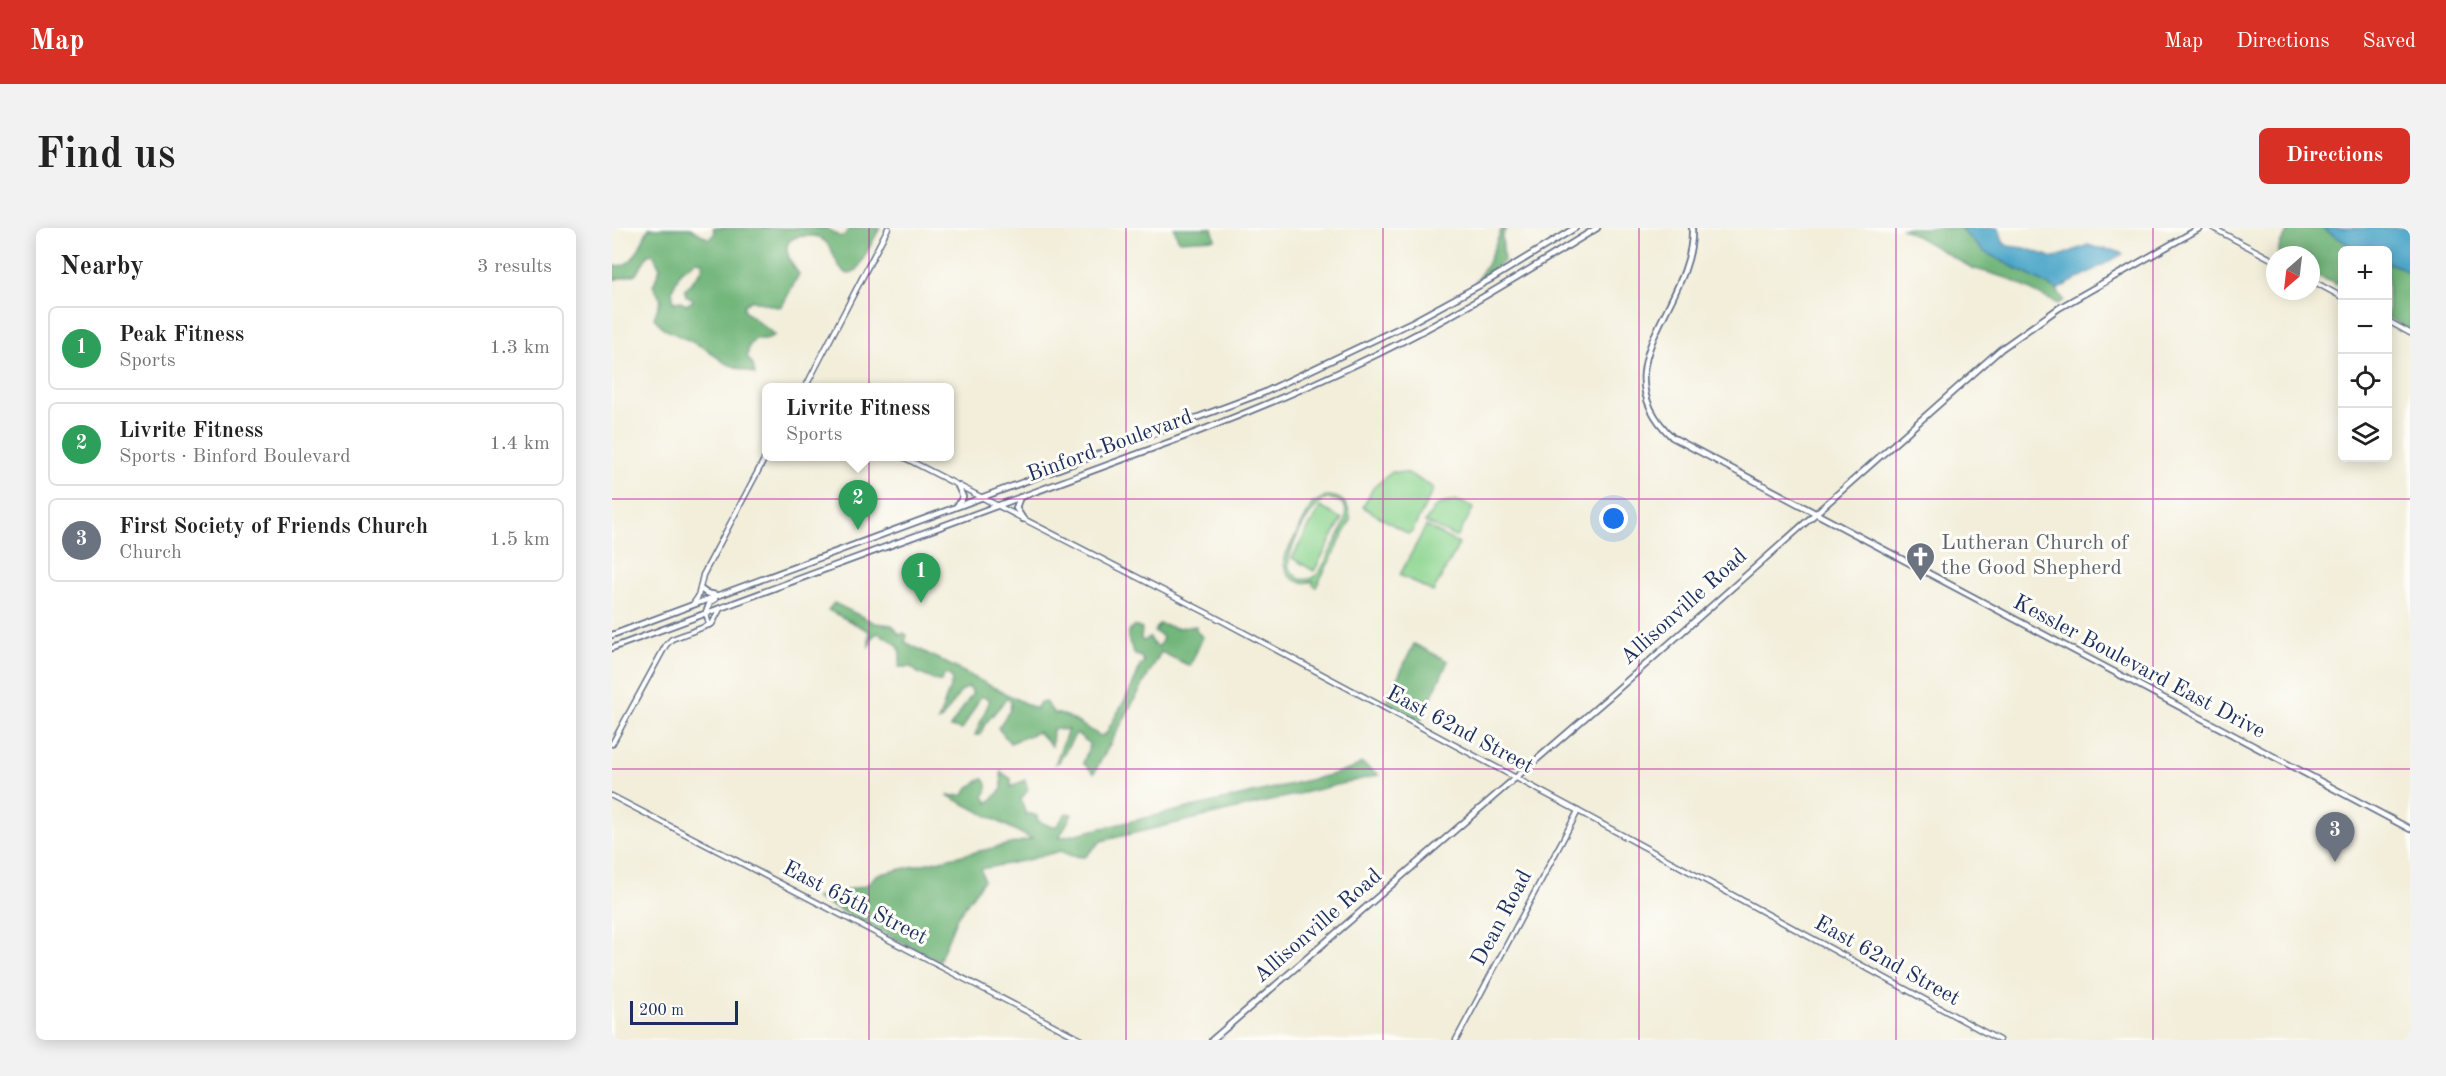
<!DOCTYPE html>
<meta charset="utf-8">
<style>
body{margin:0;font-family:"Old Standard TT",serif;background:#f2f2f2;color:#222}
.controls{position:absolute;right:18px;top:18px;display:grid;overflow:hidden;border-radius:9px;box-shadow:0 3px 15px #0003}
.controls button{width:54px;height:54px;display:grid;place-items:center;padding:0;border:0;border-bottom:2px solid #e0e0e0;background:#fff;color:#222;font:30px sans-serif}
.compass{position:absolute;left:1654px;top:18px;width:54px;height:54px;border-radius:50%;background:#fff;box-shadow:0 3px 15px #0003;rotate:208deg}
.scale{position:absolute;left:18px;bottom:15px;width:108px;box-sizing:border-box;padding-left:6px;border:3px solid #1b2f5e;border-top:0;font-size:16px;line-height:21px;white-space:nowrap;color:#1b2f5e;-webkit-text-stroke:4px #fdfcf7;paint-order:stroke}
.you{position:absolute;left:1002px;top:291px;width:21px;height:21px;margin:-15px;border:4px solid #fff;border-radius:50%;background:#1a73e8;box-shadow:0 0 0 9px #1a73e833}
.badge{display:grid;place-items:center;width:39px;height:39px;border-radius:50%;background:#d93025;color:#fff;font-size:20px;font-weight:700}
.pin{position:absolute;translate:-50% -50px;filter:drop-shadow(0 2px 3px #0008)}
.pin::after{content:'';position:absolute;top:32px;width:21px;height:18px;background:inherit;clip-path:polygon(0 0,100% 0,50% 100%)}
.popup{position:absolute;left:150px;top:155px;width:192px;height:78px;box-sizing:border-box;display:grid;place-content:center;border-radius:9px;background:#fff;filter:drop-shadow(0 2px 4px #0005);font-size:20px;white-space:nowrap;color:#767676}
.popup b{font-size:22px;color:#222}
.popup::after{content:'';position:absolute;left:50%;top:100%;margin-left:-12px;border:12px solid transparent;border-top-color:#fff}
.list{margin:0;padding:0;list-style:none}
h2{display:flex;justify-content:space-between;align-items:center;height:78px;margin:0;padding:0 24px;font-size:26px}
h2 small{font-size:20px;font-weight:400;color:#767676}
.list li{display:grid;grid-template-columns:39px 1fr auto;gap:18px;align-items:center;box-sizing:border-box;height:84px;margin:0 12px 12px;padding:0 12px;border:2px solid #e0e0e0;border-radius:9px}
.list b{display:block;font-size:22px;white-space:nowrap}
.list p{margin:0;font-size:20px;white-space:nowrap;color:#767676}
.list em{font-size:20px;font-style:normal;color:#767676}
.icon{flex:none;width:33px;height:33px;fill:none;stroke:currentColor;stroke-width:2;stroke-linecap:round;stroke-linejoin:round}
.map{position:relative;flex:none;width:1798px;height:812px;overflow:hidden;border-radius:9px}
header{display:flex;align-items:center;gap:36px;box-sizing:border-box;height:84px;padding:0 30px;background:#d93025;color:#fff}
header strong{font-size:28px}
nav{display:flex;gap:33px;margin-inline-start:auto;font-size:21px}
.intro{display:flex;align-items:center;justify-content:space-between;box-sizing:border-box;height:144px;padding:0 36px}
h1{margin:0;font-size:42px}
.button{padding:15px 27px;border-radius:9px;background:#d93025;color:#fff;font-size:21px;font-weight:700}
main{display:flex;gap:36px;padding:0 36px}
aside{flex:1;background:#fff;border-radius:9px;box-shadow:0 3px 15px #0003}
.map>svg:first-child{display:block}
.green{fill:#8dd590;stroke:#548277;stroke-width:1.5;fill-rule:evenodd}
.forest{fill:#72b67a;stroke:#46726c;stroke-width:1.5;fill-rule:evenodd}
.water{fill:#4aa5c8;stroke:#326a93;stroke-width:1.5}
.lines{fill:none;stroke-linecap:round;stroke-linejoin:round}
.tertiary-casing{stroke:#667289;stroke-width:7}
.secondary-casing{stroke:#667289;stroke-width:8}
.primary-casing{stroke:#667289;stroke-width:8}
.tertiary{stroke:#fff;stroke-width:4}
.secondary{stroke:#fff;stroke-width:4.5}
.primary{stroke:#fff;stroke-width:4.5}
.grid{fill:none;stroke:#b5179e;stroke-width:1.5;stroke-opacity:0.55}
.labels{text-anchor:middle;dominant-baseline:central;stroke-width:6;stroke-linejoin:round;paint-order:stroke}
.street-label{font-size:22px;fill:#1b2f5e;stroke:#fdfcf7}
.worship-label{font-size:22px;fill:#5b616d;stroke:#fdfcf7;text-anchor:start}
</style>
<header>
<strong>Map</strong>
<nav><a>Map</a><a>Directions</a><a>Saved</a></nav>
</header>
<div class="intro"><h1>Find us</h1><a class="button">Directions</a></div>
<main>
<aside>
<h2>Nearby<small>3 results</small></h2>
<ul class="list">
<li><span class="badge" style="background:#2e9e5b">1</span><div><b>Peak Fitness</b><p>Sports</p></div><em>1.3 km</em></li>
<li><span class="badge" style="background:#2e9e5b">2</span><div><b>Livrite Fitness</b><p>Sports · Binford Boulevard</p></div><em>1.4 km</em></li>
<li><span class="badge" style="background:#6b7280">3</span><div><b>First Society of Friends Church</b><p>Church</p></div><em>1.5 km</em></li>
</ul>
</aside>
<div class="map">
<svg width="1798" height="812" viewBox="0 0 1798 812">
<rect width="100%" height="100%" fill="#fdfcf7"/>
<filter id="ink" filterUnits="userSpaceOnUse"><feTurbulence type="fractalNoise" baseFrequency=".0167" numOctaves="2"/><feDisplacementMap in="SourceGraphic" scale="12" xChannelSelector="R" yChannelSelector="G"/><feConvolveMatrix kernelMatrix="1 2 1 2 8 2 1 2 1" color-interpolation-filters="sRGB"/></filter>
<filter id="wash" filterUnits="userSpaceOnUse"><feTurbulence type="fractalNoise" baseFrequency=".008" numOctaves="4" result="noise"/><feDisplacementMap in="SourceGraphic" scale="24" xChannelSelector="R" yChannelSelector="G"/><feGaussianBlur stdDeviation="1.35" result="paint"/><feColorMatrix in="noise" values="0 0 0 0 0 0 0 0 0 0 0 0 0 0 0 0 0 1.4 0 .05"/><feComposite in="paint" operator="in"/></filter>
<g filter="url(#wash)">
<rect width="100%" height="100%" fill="#f2eeda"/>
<g class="green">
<path d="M780 244 796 245 822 260 800 304 796 306 751 279 761 260Z"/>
<path d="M714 268C730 268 738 277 738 293L704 359 701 357 702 353C685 358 671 349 672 330L700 276ZM715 271C750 272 728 306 719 322 715 330 711 341 705 347 700 352 694 352 687 351L677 341C672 326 699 275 715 271Z"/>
<path d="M843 272 862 279 846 308 843 309 813 294 824 278Z"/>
<path d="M708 279 730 291 702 343 680 330Z"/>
<path d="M814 298 847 316 821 364 788 347Z"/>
</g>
<g class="forest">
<path d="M37 0H78L97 11 103 5 101 0H214L228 9 233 7 237 0H268L245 42 236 46C222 39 223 20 211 12 206 7 199 8 193 8 164 9 176 32 187 46L170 78 165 79 140 72 132 77V82L136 86 163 107 154 111H143L137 118 135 129 141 137 143 146 113 135 93 120 52 101 42 90 49 71 41 58 48 40 41 26 36 27 24 46 0 52V38C24 40 27 17 37 0ZM84 33 91 34 90 42 73 62 74 68 81 71V73L74 77 67 73 62 75 60 62 69 43Z"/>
<path d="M562 0H600L603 11 567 13Z"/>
<path d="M890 0H894L890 9 892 33 863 54 875 37Z"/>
<path d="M1290 0H1348L1371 23 1445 62 1452 72 1446 76 1395 50 1360 40Z"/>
<path d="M1678 0H1710L1740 18 1739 22H1730V59L1699 45V27H1666L1668 16Z"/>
<path d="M1776 35 1788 39 1798 46V102L1776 90Z"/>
<path d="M222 375 263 395 280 397 288 407 292 405 295 407 293 414 424 481 428 474H433L442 485 455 488 488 508 494 506C505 483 521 463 528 437L532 435 530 429 523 427C519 416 509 406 523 398L530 401 529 411 532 413 538 409 540 415 547 419 551 410 549 407 542 404 547 396 565 400 584 398V403L591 409 578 438 549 424 482 545 471 535 478 516 464 505 447 534 443 536 456 502 441 501 440 518 426 504 398 515 386 500 398 482 399 474 395 470 373 496 368 507H363L378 472 369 468 350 502 338 499 361 465 357 459 349 463 330 491 326 493 340 453 339 448 333 446 329 453H325L306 445 299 439H287C291 417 285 415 266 405L261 408 257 420V403L216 382Z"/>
<path d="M802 416 836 433 808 494 774 473Z"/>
<path d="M750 535 767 547 489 613 473 629 460 628 448 623 415 632 369 641 372 652 345 689 327 733 204 670 255 657 264 647 420 611 337 568 352 567 356 560 371 550C377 557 376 560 372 568L376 575 390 561 389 544 399 551V559L413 552 416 562 409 571 414 587 417 585 425 588 426 593 440 599 446 597 454 585 460 586 447 610 718 547 739 541Z"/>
</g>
<g class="water">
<path d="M1348 0H1387L1391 14 1396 18 1413 20 1442 30 1476 17C1490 23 1503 20 1511 26L1445 62 1371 23Z"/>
<path d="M1710 0H1798V46L1788 39 1776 35V22H1739V18Z"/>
</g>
</g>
<g filter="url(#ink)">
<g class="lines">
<defs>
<g id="tertiary">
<path d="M1601 0 1663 33"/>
<path d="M1699 52 1730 69"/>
<path d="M1776 93 1798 105"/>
<path d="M193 160 276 0"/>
<path d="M289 228 599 387 966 583 1387 812"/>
<path d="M81 376 86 369 91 347 154 228"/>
<path d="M94 385 97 397"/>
<path d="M0 516 54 417 60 411 100 396 108 381"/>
<path d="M0 568 470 812"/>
<path d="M844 812 966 583"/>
</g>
<path id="secondary" d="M600 812 997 469 1389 121 1447 80 1588 0"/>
<g id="primary">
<path d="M1080 0C1083 77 985 137 1060 209L1798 601"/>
<path d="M408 269 404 280 411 291"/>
<path d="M345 278 351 269 346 258"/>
<path d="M90 362 94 365 104 367"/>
<path d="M94 385 98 374 103 371"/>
<path d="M0 407 651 165 802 93 879 51 963 0"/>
<path d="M0 420 585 204C668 172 749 137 827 94 881 65 932 32 985 0"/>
</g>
</defs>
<use href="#tertiary" class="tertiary-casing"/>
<use href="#secondary" class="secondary-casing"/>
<use href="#primary" class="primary-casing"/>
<use href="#tertiary" class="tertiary"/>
<use href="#secondary" class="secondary"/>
<use href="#primary" class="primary"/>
</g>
</g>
<path class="grid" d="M257 0V812M514 0V812M771 0V812M1027 0V812M1284 0V812M1541 0V812M0 271H1798M0 541H1798"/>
<defs>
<symbol id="church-pin" viewBox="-11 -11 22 30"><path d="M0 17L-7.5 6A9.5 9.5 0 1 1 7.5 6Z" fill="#6b7280" stroke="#fdfcf7"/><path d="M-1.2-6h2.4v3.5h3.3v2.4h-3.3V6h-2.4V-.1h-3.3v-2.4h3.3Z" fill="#fff"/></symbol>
</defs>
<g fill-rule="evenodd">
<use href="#church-pin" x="1292" y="312" width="33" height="45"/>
</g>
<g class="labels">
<g class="street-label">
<text transform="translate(498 218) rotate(-20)">Binford Boulevard</text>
<text transform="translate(1072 379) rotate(-42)">Allisonville Road</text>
<text transform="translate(1527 439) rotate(28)">Kessler Boulevard East Drive</text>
<text transform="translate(848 502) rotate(28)">East 62nd Street</text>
<text transform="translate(243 675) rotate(27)">East 65th Street</text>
<text transform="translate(890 690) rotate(-62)">Dean Road</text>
<text transform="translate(706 698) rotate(-41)">Allisonville Road</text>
<text transform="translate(1275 733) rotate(29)">East 62nd Street</text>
</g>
<g class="worship-label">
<text x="1329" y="315">Lutheran Church of<tspan x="1329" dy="25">the Good Shepherd</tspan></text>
</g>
</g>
</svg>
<div class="controls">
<button>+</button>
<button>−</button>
<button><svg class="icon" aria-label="locate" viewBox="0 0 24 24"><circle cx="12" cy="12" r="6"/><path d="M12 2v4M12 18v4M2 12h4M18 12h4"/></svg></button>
<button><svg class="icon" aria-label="layers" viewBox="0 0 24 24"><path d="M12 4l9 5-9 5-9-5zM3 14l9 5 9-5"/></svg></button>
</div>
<svg class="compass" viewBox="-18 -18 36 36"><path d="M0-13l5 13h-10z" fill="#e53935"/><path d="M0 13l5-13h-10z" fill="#767676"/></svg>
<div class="scale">200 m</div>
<div class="you"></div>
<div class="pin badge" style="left:309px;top:375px;background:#2e9e5b">1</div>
<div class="pin badge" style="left:246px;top:302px;background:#2e9e5b">2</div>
<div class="popup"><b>Livrite Fitness</b>Sports</div>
<div class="pin badge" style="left:1723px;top:634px;background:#6b7280">3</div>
</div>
</main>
